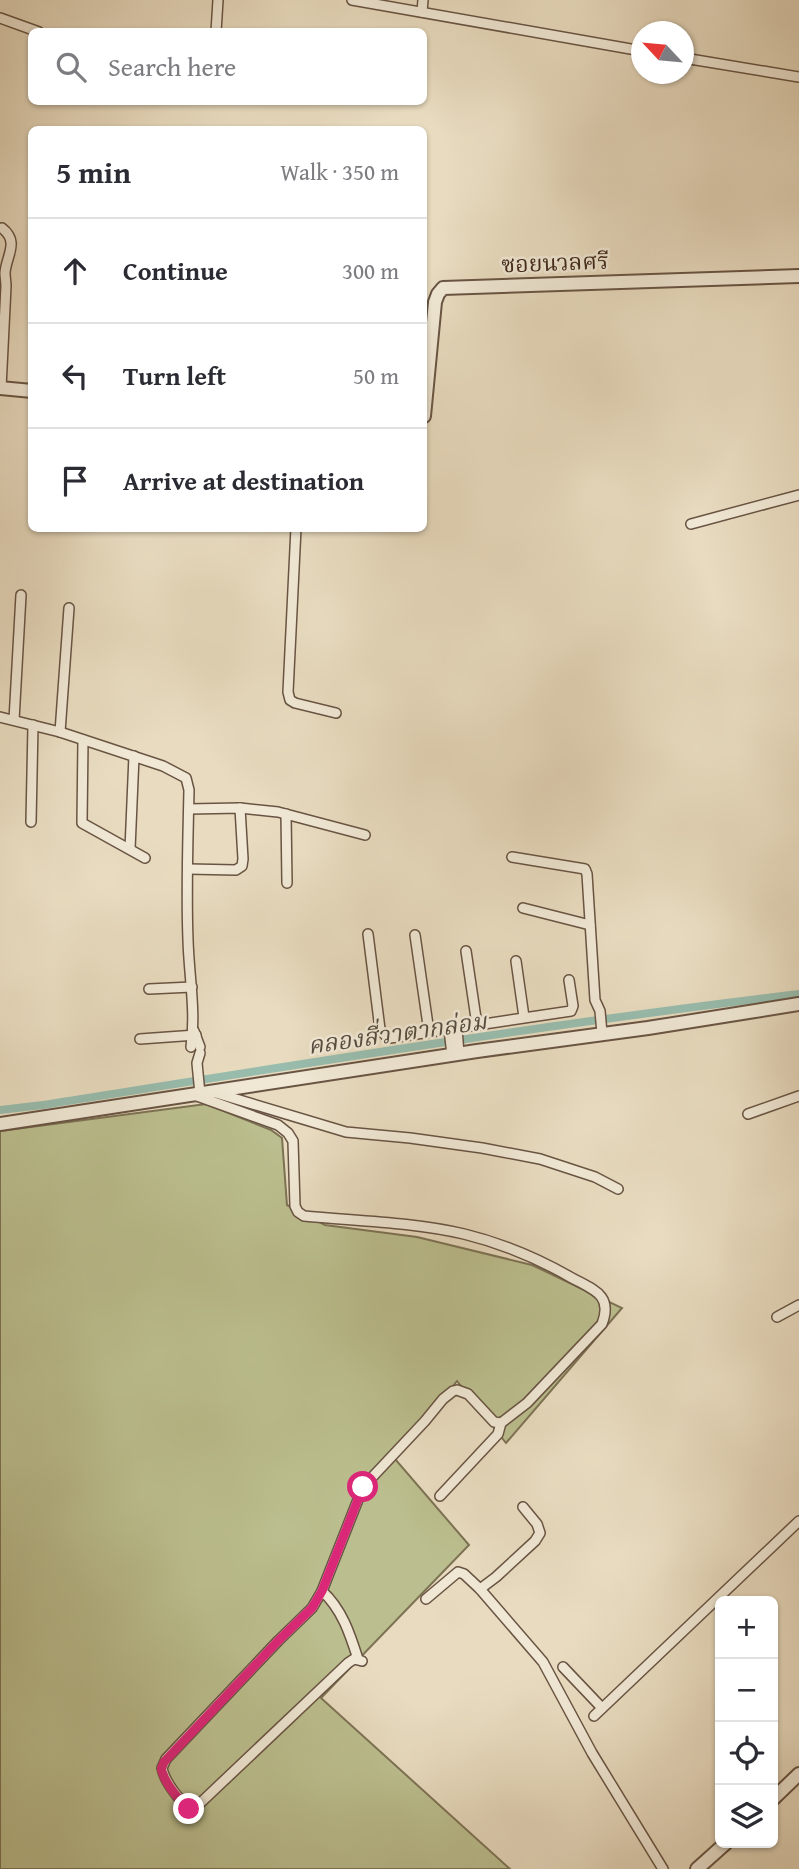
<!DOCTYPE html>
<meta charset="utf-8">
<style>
body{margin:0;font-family:"Gentium Book Plus","Noto Serif Thai",serif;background:#f2f2f3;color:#2b2b33}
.controls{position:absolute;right:21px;bottom:21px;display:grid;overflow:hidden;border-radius:10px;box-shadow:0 2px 5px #0004}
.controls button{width:63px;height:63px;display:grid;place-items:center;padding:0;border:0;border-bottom:2px solid #e1e1e2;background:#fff;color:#2b2b33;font:35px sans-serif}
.compass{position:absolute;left:631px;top:21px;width:63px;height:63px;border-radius:50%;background:#fff;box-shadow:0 2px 5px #0004;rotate:296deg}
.stop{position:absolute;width:21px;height:21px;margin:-16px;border:5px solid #db2777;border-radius:50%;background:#fff}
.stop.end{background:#db2777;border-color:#fff;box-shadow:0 2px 7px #0008}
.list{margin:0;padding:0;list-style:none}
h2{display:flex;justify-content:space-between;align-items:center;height:91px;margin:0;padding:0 28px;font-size:30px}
h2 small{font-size:23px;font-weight:400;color:#7c7c81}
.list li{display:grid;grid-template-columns:46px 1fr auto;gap:21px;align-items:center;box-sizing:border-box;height:105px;padding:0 28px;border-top:2px solid #e1e1e2}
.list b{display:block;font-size:26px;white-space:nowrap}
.list em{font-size:23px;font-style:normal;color:#7c7c81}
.icon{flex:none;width:38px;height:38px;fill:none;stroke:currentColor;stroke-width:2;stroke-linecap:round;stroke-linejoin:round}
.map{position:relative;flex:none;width:799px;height:1869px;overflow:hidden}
.search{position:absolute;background:#fff;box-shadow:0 2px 5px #0004;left:28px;top:28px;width:399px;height:77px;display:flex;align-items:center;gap:18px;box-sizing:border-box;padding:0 24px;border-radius:10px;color:#7c7c81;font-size:26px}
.panel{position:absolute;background:#fff;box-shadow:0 2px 5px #0004;left:28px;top:126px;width:399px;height:406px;border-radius:10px}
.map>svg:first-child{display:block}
.green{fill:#bbbe8e;stroke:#7d7254;stroke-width:2}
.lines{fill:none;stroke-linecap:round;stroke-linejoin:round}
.canal{stroke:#98bcad;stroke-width:8}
.minor-casing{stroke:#695443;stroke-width:12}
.tertiary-casing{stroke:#695443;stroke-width:16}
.minor{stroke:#f0e8d5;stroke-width:9}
.tertiary{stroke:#f0e8d5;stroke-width:12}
.route{stroke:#db2777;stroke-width:9}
.labels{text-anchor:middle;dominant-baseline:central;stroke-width:5;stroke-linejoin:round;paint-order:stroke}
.street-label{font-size:23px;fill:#3f271a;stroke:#f0e8d5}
.water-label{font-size:24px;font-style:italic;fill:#554c3f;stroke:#f0e8d5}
</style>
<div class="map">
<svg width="799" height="1869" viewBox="0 0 799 1869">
<rect width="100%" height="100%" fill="#e8dbbf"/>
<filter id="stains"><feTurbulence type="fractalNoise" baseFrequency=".00286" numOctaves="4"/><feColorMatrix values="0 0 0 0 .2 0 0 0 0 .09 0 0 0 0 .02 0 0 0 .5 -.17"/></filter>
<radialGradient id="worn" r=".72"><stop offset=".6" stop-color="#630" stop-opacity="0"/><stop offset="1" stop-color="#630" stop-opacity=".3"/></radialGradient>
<path class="green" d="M206 1104 271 1130 282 1138 287 1205 325 1225 417 1237 532 1265 622 1308 506 1443 457 1381 395 1459 469 1545 321 1698 510 1869H0V1131Z"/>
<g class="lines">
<path class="canal" d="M0 1110 43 1105C295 1065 546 1024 799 994"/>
<defs>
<g id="minor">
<path d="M352 0 642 51"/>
<path d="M422 12 423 0"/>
<path d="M0 18 39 32"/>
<path d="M216 32 218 0"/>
<path d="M684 58 799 77"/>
<path d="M1 388 6 286C6 283 5 276 5 273 6 256 20 242 2 228"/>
<path d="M691 524 799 495"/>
<path d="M296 528 288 692 290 700 295 703 336 713"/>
<path d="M0 717 60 732 163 766 186 778 189 790C188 840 186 890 188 940 189 976 196 1011 191 1047"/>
<path d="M14 720 21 595"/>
<path d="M60 732 69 608"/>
<path d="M83 740 82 823 145 858"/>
<path d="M189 809 240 808 278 812 365 835"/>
<path d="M286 814 287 883"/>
<path d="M31 822 33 725"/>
<path d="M130 849 134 756"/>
<path d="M512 857 585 869 587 874 595 1000 600 1011 602 1033"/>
<path d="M188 869 236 870 242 866 243 859 240 808"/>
<path d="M523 908 590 925"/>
<path d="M368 934 380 1029 385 1035 390 1038 571 1011 573 1006 569 980"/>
<path d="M415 935 429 1032"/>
<path d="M466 951 477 1025"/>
<path d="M516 961 524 1017"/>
<path d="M149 989 192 987"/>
<path d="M457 1028 459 1054"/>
<path d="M449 1029 452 1055"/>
<path d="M194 1031 200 1047"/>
<path d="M140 1039 196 1035"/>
<path d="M216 1093 346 1132 410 1138 482 1148 540 1159 595 1177 618 1189"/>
<path d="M200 1094 197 1063 200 1053"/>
<path d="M197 1096 278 1125 288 1133 293 1141 295 1206 298 1212 304 1216C357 1221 412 1222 464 1234 501 1243 539 1259 572 1278 594 1290 613 1295 602 1324L527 1403 501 1423 498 1434 440 1496"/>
<path d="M748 1114 799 1096"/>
<path d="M777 1317 799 1305"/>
<path d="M480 1589 496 1577 535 1541 540 1533 537 1524 523 1507"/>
<path d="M322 1591C342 1609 350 1634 358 1659"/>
<path d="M426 1599 458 1572 464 1574 480 1589 543 1662 592 1753 663 1869"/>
<path d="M362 1661 354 1659 348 1663 194 1809C182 1807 164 1780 162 1768L166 1759 278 1641 312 1608 322 1591 363 1487 425 1421 443 1399 453 1391 457 1390 468 1394 494 1422 501 1423"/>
<path d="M563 1667 602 1708"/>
<path d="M594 1716 799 1521"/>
</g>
<g id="tertiary">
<path d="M0 388 32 391"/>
<path d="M424 416 435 302 438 294 443 288 799 276"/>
<path d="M0 1124 477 1051 648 1028 799 1004"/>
<path d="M773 1799 799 1774"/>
<path d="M697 1869 726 1843"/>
</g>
</defs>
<use href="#minor" class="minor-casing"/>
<use href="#tertiary" class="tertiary-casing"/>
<use href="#minor" class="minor"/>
<use href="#tertiary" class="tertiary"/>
</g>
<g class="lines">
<path class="route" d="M189 1809C181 1803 166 1784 163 1774 160 1768 162 1768 164 1762L278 1641 312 1608 322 1591 363 1487"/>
</g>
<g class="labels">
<g class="street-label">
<text transform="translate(555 262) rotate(-2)">ซอยนวลศรี</text>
</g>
<g class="water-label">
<text transform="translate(397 1033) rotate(-8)">คลองสี่วาตากล่อม</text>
</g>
</g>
<rect width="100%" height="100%" filter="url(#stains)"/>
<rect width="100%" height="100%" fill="url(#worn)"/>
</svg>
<div class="controls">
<button>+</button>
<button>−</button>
<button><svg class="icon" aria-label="locate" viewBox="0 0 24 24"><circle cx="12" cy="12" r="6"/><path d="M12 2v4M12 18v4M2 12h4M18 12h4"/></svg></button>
<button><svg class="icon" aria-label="layers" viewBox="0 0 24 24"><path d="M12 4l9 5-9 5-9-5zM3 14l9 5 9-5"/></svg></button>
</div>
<svg class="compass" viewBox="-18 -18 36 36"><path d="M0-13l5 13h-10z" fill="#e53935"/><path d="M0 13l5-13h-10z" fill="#7c7c81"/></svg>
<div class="stop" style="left:363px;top:1487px"></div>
<div class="stop end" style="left:189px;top:1809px"></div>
<div class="search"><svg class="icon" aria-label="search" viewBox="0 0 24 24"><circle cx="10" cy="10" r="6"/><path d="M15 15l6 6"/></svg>Search here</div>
<section class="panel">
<h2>5 min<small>Walk · 350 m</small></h2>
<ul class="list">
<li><svg class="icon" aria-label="ahead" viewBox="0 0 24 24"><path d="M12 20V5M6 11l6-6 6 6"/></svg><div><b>Continue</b></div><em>300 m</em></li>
<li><svg class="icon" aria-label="left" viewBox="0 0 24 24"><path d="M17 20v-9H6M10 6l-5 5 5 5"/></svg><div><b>Turn left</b></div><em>50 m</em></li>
<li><svg class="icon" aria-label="arrive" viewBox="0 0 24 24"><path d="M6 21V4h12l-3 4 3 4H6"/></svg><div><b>Arrive at destination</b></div></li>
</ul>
</section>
</div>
